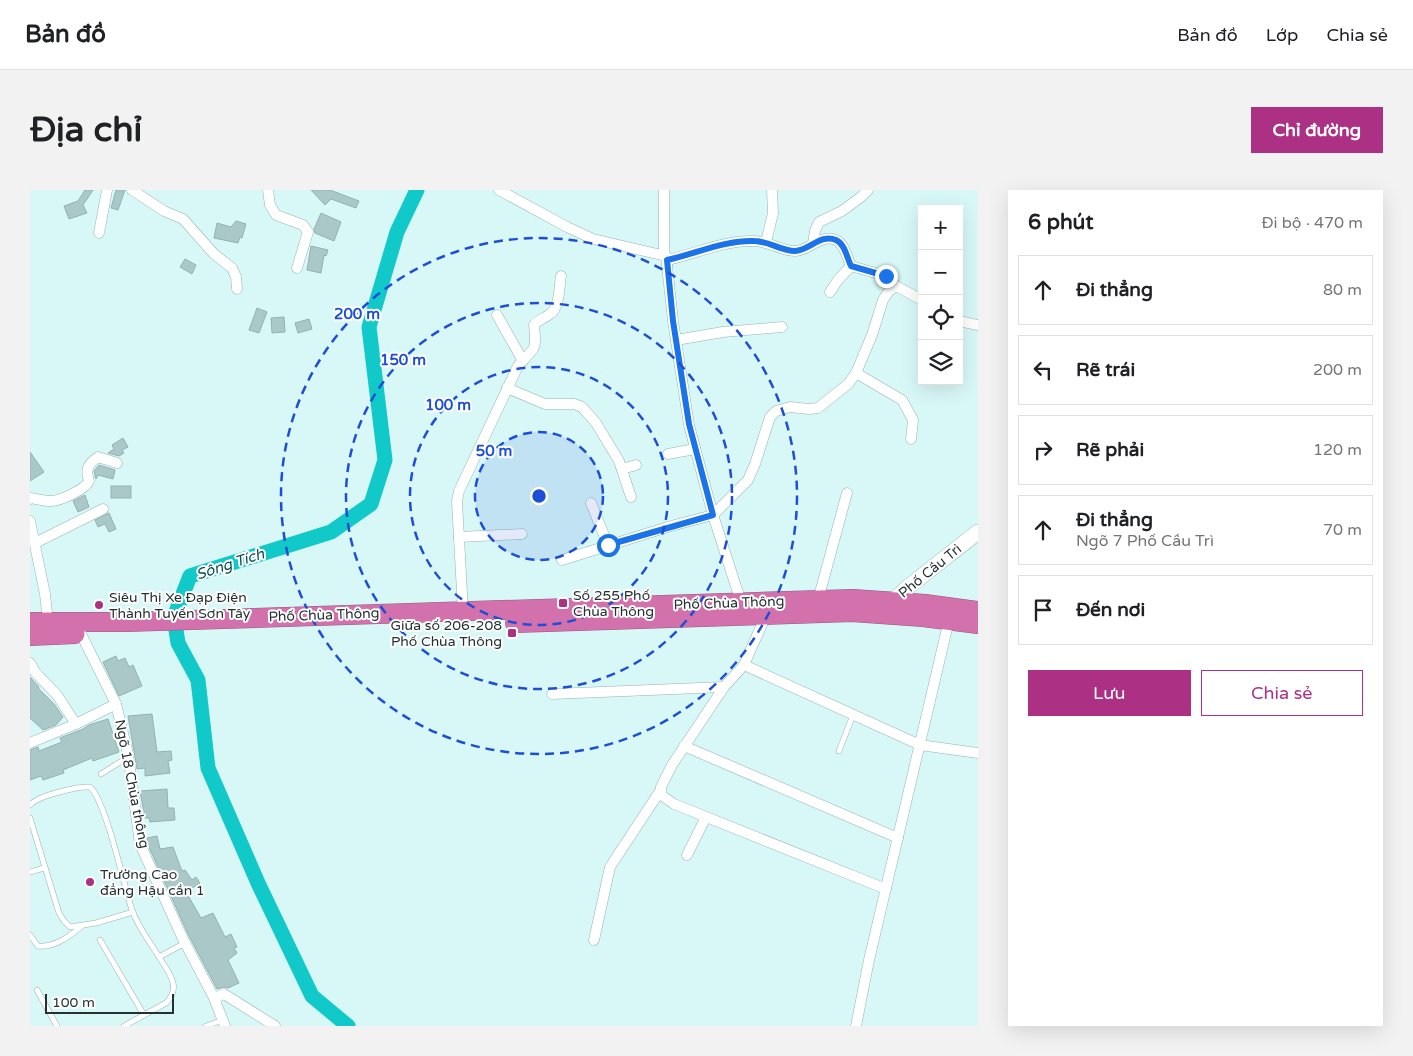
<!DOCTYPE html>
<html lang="vi">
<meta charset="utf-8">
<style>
body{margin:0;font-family:"Varela Round",sans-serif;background:#f2f2f2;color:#202124}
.controls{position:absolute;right:15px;top:15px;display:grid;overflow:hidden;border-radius:0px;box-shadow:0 5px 20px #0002}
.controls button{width:45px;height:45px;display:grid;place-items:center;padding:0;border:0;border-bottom:1px solid #e0e0e0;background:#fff;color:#202124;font:25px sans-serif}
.scale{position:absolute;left:15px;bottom:12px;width:129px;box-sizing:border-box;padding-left:5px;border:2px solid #253131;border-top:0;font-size:14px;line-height:18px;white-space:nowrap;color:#253131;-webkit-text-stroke:4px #fff;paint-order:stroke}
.stop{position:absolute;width:15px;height:15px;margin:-11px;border:4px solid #1a73e8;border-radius:50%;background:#fff}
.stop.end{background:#1a73e8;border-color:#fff;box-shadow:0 1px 5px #0008}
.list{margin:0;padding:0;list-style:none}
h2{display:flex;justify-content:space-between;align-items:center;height:65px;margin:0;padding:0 20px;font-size:21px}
h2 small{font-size:16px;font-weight:400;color:#757577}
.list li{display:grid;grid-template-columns:32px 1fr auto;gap:15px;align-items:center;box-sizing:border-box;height:70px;margin:0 10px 10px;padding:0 10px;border:1px solid #e0e0e0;border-radius:0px}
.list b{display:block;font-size:19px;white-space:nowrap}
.list p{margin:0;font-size:16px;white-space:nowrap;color:#757577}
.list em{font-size:16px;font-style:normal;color:#757577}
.actions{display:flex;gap:10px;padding:15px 20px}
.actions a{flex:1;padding:11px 0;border:1px solid #ac3083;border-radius:0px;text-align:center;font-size:18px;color:#ac3083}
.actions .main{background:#ac3083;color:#fff}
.icon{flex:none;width:28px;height:28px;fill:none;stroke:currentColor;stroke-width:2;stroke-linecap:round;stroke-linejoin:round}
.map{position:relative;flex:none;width:948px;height:836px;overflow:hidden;border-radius:0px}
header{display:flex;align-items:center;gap:30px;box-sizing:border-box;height:70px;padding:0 25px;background:#fff;border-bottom:1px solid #e0e0e0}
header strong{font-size:24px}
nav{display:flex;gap:28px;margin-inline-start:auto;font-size:18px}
.intro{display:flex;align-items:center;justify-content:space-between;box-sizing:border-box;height:120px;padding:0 30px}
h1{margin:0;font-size:35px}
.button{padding:12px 22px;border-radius:0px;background:#ac3083;color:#fff;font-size:18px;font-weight:700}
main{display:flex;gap:30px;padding:0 30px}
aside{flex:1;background:#fff;border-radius:0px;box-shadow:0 5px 20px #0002}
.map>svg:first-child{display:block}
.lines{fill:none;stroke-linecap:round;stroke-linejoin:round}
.river{stroke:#12c9c9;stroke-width:15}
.building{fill:#aac8c8;stroke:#93b1b0}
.lane-casing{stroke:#95b3b3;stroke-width:6}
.street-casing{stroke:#95b3b3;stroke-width:11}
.secondary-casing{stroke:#95b3b3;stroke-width:16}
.highway-casing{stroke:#955b81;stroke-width:20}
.lane{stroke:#fff;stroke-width:5}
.street{stroke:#fff;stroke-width:10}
.secondary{stroke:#fff;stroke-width:15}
.highway{stroke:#d271ac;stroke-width:19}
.route{stroke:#1a73e8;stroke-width:6}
.ring{fill:none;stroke:#1d4ed8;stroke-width:2.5;stroke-dasharray:9 6}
.poi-dot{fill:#ac3083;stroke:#fff;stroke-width:2}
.labels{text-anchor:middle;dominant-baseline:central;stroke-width:4;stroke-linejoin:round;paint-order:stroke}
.street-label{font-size:14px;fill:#253131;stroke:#fff}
.poi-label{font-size:14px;fill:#253131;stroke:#fff;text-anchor:start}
.water-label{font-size:15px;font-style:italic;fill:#054d4c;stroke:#fff}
.centre{fill:#1d4ed8;stroke:#fff;stroke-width:2.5}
.ring-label{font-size:15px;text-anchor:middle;font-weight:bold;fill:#1d4ed8;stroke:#fff;stroke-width:4;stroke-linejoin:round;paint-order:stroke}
</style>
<header>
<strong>Bản đồ</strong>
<nav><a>Bản đồ</a><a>Lớp</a><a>Chia sẻ</a></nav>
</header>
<div class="intro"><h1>Địa chỉ</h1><a class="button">Chỉ đường</a></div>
<main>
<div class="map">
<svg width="948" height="836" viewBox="0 0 948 836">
<rect width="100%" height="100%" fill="#d8f8f7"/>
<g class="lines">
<path class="river" d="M318 836 282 806 228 693 178 578 168 490 148 453 144 427 160 386 301 342 341 314 355 270 339 137 367 42 387 0"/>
</g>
<g class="building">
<path d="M55 0H63L53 15 57 23 39 29 34 16 48 11Z"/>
<path d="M86 0H95L88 20 81 18Z"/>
<path d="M281 0H300L329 11 326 18 301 9 295 15Z"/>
<path d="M291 23 311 32 304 51 285 43 284 39Z"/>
<path d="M206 31 216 34 212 48 210 47 208 53 184 48 187 33 201 37Z"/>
<path d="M281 56 298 60 296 66 294 65 291 83 277 80Z"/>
<path d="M155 69 166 75 162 84 150 77Z"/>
<path d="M227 118 237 122 229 143 219 140Z"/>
<path d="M254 127 255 142 242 143 241 128Z"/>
<path d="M279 129 282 139 268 143 265 133Z"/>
<path d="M93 248 98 257 92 260 94 263 89 266 78 263 84 259 82 255Z"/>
<path d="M0 262 14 282 0 291Z"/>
<path d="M69 275 85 280 83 289 68 285 66 289 64 281Z"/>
<rect x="81" y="296" width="20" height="12"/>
<path d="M55 305 59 317 48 322 43 311Z"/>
<path d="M79 323 86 339 79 342 75 334 68 337 65 330Z"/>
<path d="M86 466 88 471 95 468 99 477 103 475 112 496 89 506 73 472Z"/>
<path d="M0 487 9 497 8 498 24 514 33 527 26 535 13 540 0 528Z"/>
<path d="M122 524 127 562 141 561 142 570 138 571 140 583 115 586V578L107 579 98 526Z"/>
<path d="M78 529 89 562 63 571 62 568 33 580 34 583 13 590 11 586 0 590V560L8 557 9 561 32 552 30 548 53 539 59 535Z"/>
<path d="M137 599 138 618H144L145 630 120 632 119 628H115L110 601Z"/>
<path d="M127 646 130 659 143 657 152 681 155 680 162 690 166 687 170 693 156 702 171 728 183 723 195 747 201 744 207 757 204 758 207 763 198 770 209 793 198 798 194 797 187 799 158 744 118 655 117 648Z"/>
</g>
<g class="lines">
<defs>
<g id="lane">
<path d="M809 561 823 525"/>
<path d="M71 584 95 569 98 565"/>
<path d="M0 615C7 606 48 596 60 597 76 611 94 696 102 720 108 737 120 752 129 767"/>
<path d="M0 628 29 723 34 731 40 737 66 733 103 722"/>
<path d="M0 682 14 678"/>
<path d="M0 745 8 756C24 758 40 746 52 736"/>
<path d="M70 750 114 825"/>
<path d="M7 800 27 836"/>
<path d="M94 836 136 813C152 797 139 783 129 767L155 753"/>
<path d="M176 836 193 830"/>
</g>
<g id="street">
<path d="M102 0 134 21 153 29 184 64 202 78 206 87 207 99"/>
<path d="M238 0 240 15 246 25 273 35 278 42 267 78"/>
<path d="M469 0 537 37 563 49 636 66 643 131 659 235 683 325 711 412"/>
<path d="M634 0V65"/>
<path d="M69 43 77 0"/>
<path d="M736 52 743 23 742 0"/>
<path d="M783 53 785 41 789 32 812 21 831 7 838 0"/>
<path d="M637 70C665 64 695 50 724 51 739 51 751 61 765 61 779 61 791 43 806 50 815 54 817 68 821 76L856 86 866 96 892 110"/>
<path d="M800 102 808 90 821 76"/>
<path d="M467 125 493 171"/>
<path d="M929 131 948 135"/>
<path d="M646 150 693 142 752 137"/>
<path d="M826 183 872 210 883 230 881 249"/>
<path d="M477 198 515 214H544L552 217 566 233 589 271 601 307"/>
<path d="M638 264 665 259"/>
<path d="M592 279 606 275"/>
<path d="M0 309V308C7 309 14 311 21 311 30 311 56 299 59 291 55 279 58 274 68 267L87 273"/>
<path d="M561 313 578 355"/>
<path d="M0 331 15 404 18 432"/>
<path d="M429 347 492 344"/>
<path d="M5 353 73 319"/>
<path d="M532 370 641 336 683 325 718 290 725 274 740 227 746 221 760 217 779 219 788 218 818 194 826 183 842 145 853 110 859 101 866 96"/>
<path d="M788 410 817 303"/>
<path d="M433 421 427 311 429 301 488 176C504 156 507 165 504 135 509 129 514 129 520 124 530 117 529 97 531 86"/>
<path d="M736 425 714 475 694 497 642 575 631 597V605L644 614 856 699"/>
<path d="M50 436 51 444 86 514 98 564 110 654 152 747 184 808 195 836"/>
<path d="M0 473 5 482 27 505 46 534"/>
<path d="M714 475 890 555 948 563"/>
<path d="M522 504 694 497"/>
<path d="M0 553 46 534 86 514"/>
<path d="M654 556 868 648"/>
<path d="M657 665 676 627"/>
<path d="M564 750 580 677 630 601"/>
<path d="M184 808 194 804 245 836"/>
<path d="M826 836 839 770 919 430"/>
</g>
<path id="secondary" d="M861 419 862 412 878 397 948 342"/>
<g id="highway">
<path d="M0 432H96L823 409 895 414 948 421"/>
<path d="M485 433 822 422 893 427 948 434"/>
<path d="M0 446 45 444"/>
</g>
</defs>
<use href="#lane" class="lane-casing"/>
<use href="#street" class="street-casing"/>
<use href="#secondary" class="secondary-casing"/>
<use href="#highway" class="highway-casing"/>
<use href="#lane" class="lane"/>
<use href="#street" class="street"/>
<use href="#secondary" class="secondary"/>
<use href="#highway" class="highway"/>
</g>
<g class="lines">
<path class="route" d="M578 355 683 325 659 234 643 131 637 70C665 64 695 50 724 51 739 51 751 61 765 61 779 61 791 43 806 50 815 54 817 68 821 76L856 86"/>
</g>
<circle cx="509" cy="306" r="64" fill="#1d4ed8" fill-opacity=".12"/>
<g class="ring">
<circle cx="509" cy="306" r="64"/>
<circle cx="509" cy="306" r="129"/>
<circle cx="509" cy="306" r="193"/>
<circle cx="509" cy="306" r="258"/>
</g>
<g class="poi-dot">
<rect x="528" y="408" width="10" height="10" rx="2.5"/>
<circle cx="69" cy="415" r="5"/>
<rect x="477" y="438" width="10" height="10" rx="2.5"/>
<circle cx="60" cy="692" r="5"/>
</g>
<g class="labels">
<g class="street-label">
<text transform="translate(900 381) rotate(-39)">Phố Cầu Trì</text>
<text transform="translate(699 413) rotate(-2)">Phố Chùa Thông</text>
<text transform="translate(294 425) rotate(-2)">Phố Chùa Thông</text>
<text transform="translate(102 594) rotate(79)">Ngõ 18 Chùa thông</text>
</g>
<g class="poi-label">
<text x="543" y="405">Số 255 Phố<tspan x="543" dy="16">Chùa Thông</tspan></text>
<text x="79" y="407">Siêu Thị Xe Đạp Điện<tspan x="79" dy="16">Thành Tuyến Sơn Tây</tspan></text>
<text x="472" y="435" text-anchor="end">Giữa số 206-208<tspan x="472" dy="16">Phố Chùa Thông</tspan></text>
<text x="70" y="684">Trường Cao<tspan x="70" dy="16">đẳng Hậu cần 1</tspan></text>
</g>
<g class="water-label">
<text transform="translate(200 374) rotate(-18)">Sông Tích</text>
</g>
</g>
<circle cx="509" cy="306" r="8" class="centre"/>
<g class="ring-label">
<text x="327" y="129">200 m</text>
<text x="373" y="175">150 m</text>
<text x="418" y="220">100 m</text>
<text x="464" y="266">50 m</text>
</g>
</svg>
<div class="controls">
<button>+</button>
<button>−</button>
<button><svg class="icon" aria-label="locate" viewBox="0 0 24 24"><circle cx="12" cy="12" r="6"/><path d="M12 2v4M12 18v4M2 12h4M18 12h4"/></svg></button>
<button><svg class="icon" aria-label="layers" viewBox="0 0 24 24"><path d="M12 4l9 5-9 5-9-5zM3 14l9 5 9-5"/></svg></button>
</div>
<div class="scale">100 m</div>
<div class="stop" style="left:578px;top:355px"></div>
<div class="stop end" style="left:856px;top:86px"></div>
</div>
<aside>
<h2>6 phút<small>Đi bộ · 470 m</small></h2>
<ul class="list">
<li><svg class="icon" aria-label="ahead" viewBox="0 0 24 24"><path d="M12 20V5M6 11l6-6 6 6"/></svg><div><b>Đi thẳng</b></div><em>80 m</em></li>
<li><svg class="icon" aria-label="left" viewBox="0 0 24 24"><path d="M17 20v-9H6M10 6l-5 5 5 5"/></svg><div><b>Rẽ trái</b></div><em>200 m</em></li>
<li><svg class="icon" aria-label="right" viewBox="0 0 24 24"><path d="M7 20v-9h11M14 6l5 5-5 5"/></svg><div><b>Rẽ phải</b></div><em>120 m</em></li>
<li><svg class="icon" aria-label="ahead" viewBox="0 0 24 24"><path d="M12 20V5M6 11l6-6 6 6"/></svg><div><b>Đi thẳng</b><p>Ngõ 7 Phố Cầu Trì</p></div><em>70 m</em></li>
<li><svg class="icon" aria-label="arrive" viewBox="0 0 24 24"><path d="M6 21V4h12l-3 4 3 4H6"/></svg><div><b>Đến nơi</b></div></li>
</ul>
<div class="actions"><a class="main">Lưu</a><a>Chia sẻ</a></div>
</aside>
</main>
